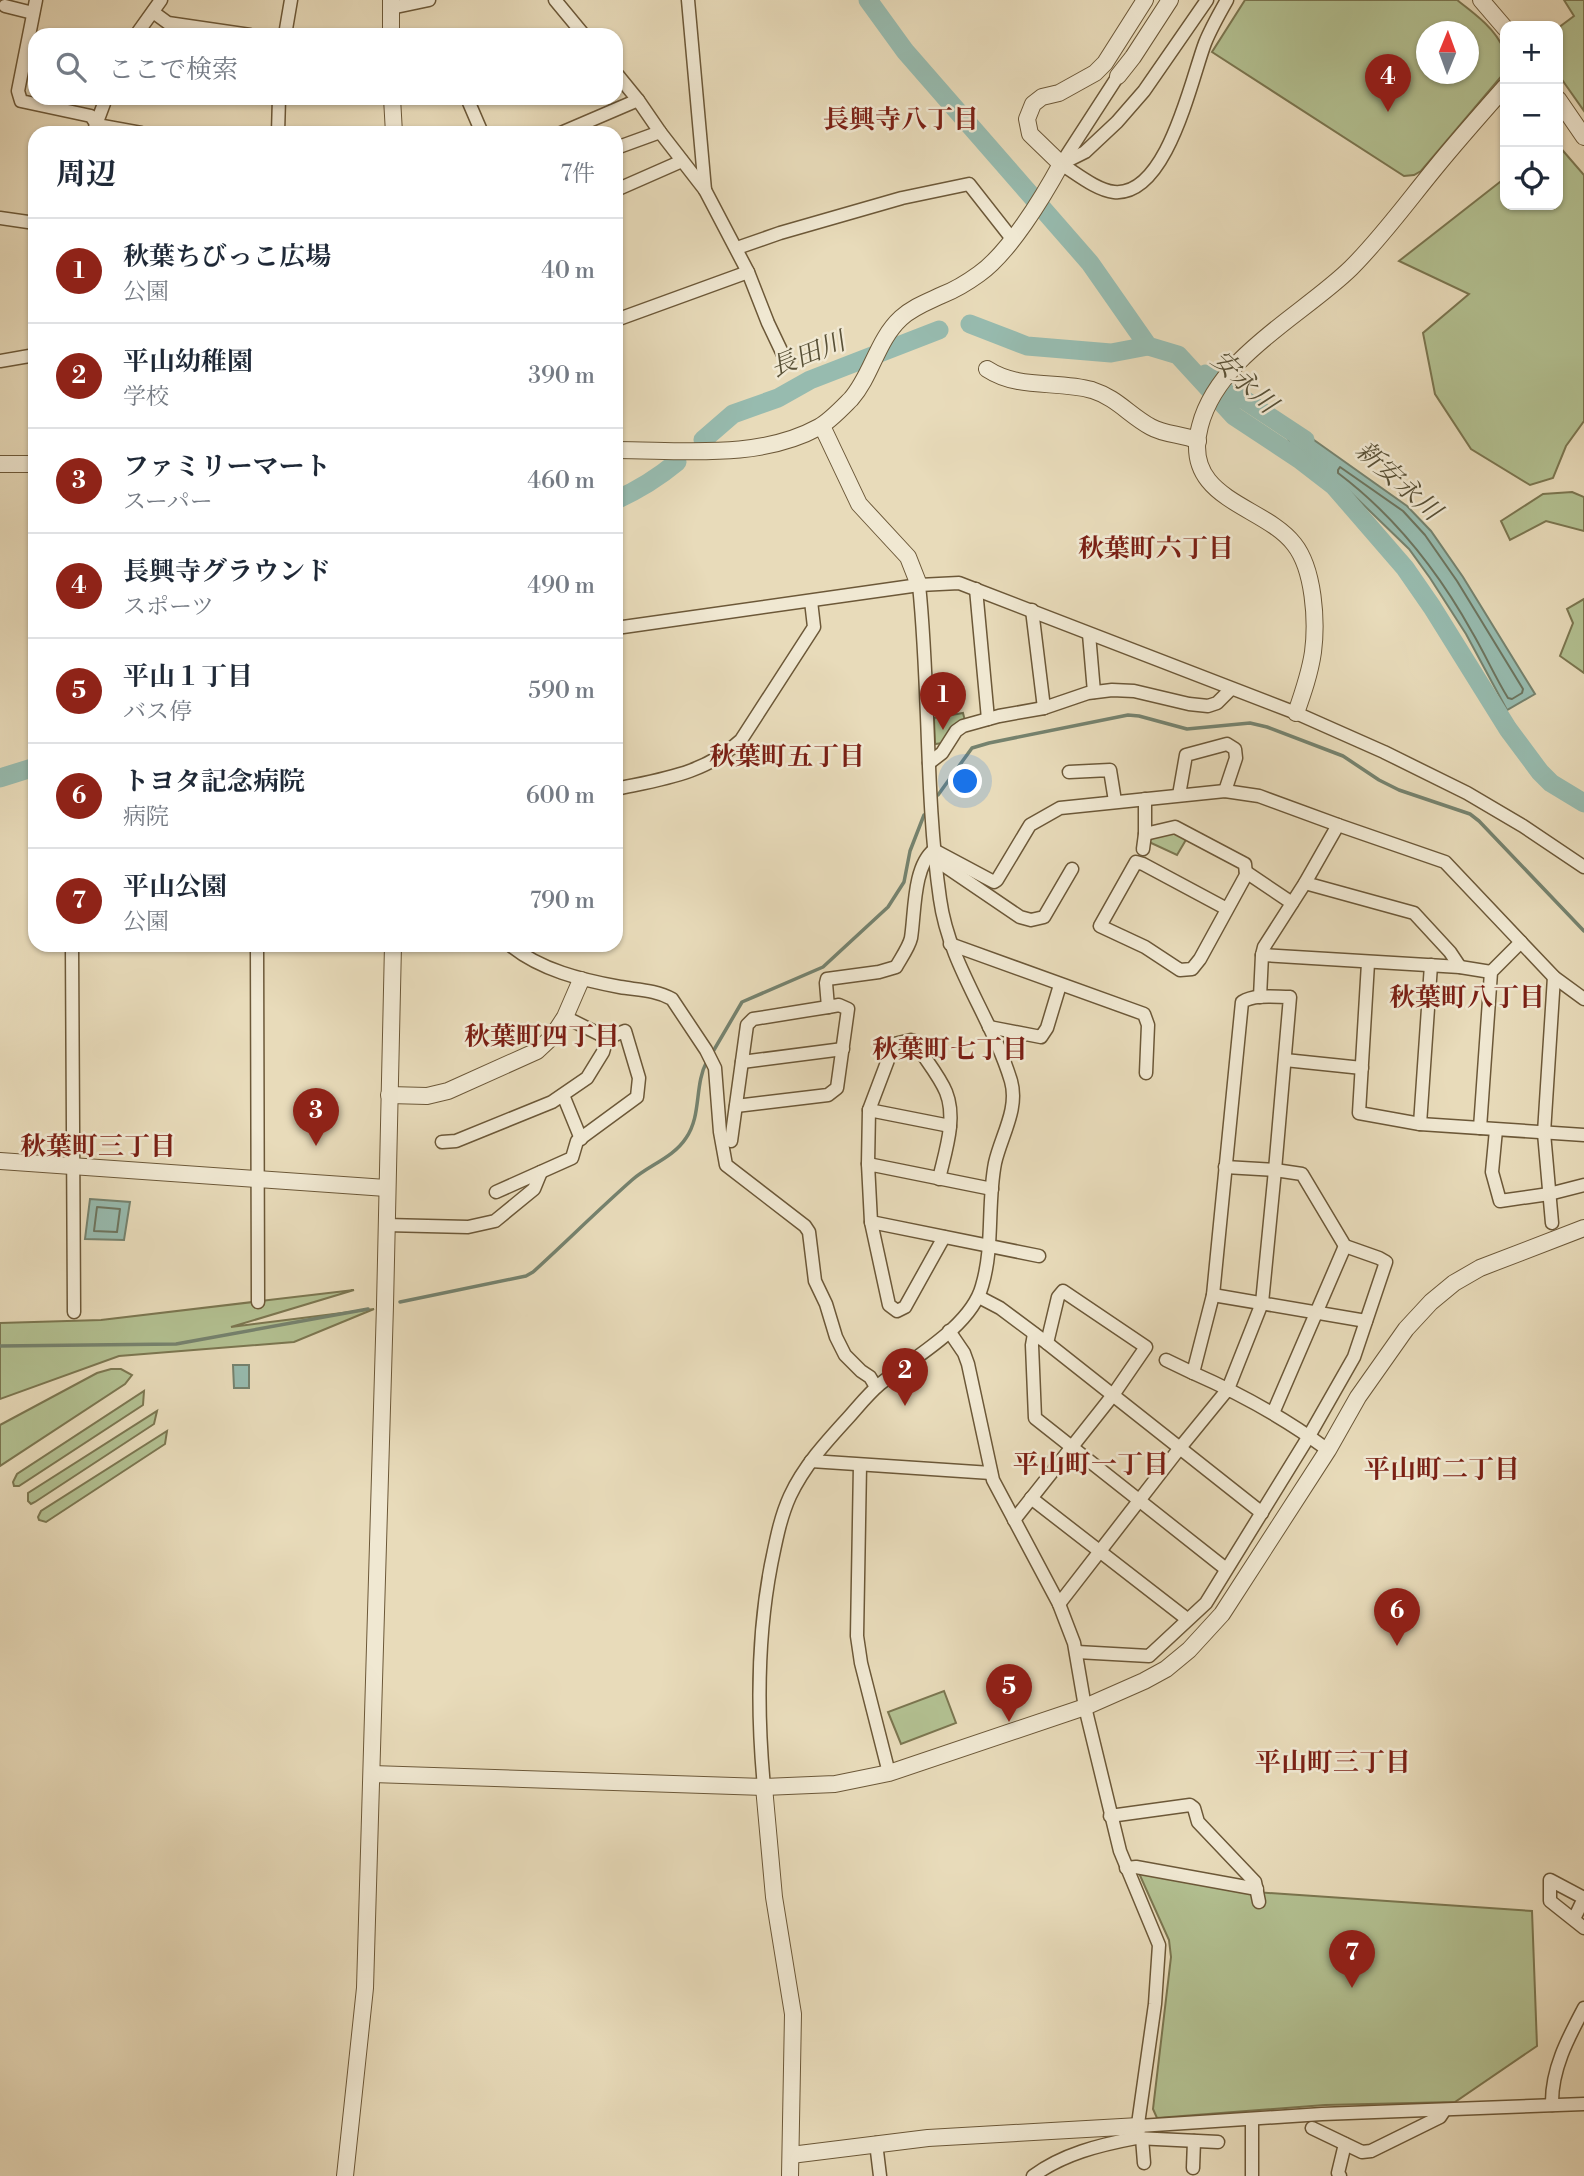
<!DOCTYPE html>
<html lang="ja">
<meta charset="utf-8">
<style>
body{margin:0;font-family:"Libre Bodoni","Noto Serif JP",serif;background:#f6f6f7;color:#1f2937}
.controls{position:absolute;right:21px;top:21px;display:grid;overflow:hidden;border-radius:14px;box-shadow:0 2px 5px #0004}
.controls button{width:63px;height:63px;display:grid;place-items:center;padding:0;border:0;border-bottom:2px solid #e0e1e3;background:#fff;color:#1f2937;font:35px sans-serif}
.compass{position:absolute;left:1416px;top:21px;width:63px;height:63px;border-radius:50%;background:#fff;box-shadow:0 2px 5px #0004;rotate:1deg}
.you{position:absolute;left:966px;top:782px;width:24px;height:24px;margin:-18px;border:5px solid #fff;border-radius:50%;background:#1a73e8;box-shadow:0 0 0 10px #1a73e833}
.badge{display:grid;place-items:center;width:46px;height:46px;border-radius:50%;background:#8f2418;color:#fff;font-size:23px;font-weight:700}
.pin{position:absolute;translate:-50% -58px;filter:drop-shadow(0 2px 4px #0008)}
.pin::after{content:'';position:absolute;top:37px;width:24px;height:21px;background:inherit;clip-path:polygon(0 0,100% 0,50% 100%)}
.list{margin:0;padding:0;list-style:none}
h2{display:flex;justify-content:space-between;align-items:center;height:91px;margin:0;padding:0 28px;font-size:30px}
h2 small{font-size:23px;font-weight:400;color:#747a83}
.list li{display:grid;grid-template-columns:46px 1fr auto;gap:21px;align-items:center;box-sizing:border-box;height:105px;padding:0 28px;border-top:2px solid #e0e1e3}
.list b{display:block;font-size:26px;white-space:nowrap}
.list p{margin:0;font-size:23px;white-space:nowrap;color:#747a83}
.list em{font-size:23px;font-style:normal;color:#747a83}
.icon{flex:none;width:38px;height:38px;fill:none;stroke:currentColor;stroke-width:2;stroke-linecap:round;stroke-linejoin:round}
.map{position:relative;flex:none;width:1584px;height:2176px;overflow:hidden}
.search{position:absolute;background:#fff;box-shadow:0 2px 5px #0004;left:28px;top:28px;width:595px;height:77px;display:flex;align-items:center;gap:18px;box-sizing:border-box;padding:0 24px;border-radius:21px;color:#747a83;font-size:26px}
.panel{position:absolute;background:#fff;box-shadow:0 2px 5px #0004;left:28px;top:126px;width:595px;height:826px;border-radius:21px}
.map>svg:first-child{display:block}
.green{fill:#b3c192;stroke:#7b7650;stroke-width:2;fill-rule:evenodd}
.water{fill:#97bbaf;stroke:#75826e;stroke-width:2}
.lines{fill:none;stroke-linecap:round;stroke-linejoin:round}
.shore{stroke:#6d745e;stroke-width:2}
.stream{stroke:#75826e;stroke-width:3.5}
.river{stroke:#97bbaf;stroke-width:19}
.minor-casing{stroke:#6c5838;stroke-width:15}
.tertiary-casing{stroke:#6c5838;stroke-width:18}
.minor{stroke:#f0e8d2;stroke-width:12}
.tertiary{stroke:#f0e8d2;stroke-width:16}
.labels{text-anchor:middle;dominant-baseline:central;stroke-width:5;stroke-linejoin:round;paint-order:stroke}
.neighbourhood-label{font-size:26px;font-weight:bold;fill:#7a1f14;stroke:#f0e8d2}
.water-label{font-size:26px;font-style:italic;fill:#585036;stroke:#f0e8d2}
</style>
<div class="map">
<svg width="1584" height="2176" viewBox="0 0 1584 2176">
<rect width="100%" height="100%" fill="#e8dbba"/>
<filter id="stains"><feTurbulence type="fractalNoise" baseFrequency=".00286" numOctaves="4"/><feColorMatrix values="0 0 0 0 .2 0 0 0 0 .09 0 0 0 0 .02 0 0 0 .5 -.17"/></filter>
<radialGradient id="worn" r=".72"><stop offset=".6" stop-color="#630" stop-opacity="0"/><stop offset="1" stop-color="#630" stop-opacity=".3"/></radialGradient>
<g class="green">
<path d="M1245 0H1457C1474 13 1496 29 1504 50 1507 56 1505 65 1505 72L1421 171 1414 175 1404 176 1212 52ZM1426 32H1468V74H1426Z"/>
<path d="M1564 0H1584V111L1558 74V28L1574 16Z"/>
<path d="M1558 145 1584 175V421L1566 446 1553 478 1530 485 1471 449 1435 394 1423 333 1469 294 1399 261 1505 178V205H1558Z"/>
<path d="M1572 492 1584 497V531L1546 521 1510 540 1501 521 1543 494Z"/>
<path d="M1584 599V673L1560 656 1573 623 1567 609Z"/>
<path d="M963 713 965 721 943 743 935 744 934 718Z"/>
<path d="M1177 832 1187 838 1177 855 1149 842 1152 837Z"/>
<path d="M354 1290 231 1327 374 1309 294 1342 119 1356 0 1399V1323L101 1320Z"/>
<path d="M111 1369H121L132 1375 125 1384 0 1466V1425L97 1373Z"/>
<path d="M144 1391 143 1405 19 1486H14L13 1482 17 1474Z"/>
<path d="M157 1411 154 1424 35 1502 31 1504 28 1501V1493Z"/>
<path d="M167 1431 165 1444 46 1522 39 1520 38 1517 41 1511Z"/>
<path d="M944 1691 956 1723 901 1744 888 1712Z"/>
<path d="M1138 1871 1255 1892 1532 1911 1537 2046 1455 2102 1325 2105 1157 2118 1153 2109 1171 1957 1169 1940Z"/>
</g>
<g class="water">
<path d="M1283 418 1407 506 1431 531 1463 577 1535 694 1507 710 1466 634 1430 578 1409 549 1343 485 1290 446Z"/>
<path d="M90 1199 130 1202 124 1240 85 1239Z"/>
<path d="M233 1365H249V1388H234Z"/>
</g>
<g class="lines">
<g class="shore">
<path d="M1340 467 1403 511 1425 535 1457 581 1523 689 1522 693 1512 699 1508 698C1495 677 1485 654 1472 632 1438 571 1395 516 1338 473V470Z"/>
<path d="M97 1207 120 1209 117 1232 94 1231Z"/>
</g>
<g class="stream">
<path d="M938 795 972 748 989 743 1128 715 1139 716 1187 729 1250 723 1267 727 1343 756 1379 780 1399 790 1470 814 1479 821 1584 931"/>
<path d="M711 1055 742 1002 823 967 888 907 904 882 910 851 924 815"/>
<path d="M400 1302 526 1276 533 1272C566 1242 598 1210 632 1180 649 1165 673 1158 686 1138 702 1115 694 1085 707 1061"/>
<path d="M0 1346 176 1344 368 1309"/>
</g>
<g class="river">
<path d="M868 0 905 51 1090 263 1148 346 1178 355 1234 416 1299 459 1334 486 1405 568 1432 607 1508 729 1540 772 1551 783 1584 803"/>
<path d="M970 324 1027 346 1111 353 1148 346"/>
<path d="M1205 374 1305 440"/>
<path d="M703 440 733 414 778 398 810 380 939 330"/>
<path d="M616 500C638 490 659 477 677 462"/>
<path d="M0 778 35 767"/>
</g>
<defs>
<g id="minor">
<path d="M36 0 18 91 21 101 91 116 97 125 141 133"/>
<path d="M555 0 584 35"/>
<path d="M688 0 705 190"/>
<path d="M5 6 33 13"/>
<path d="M391 8 429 0"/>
<path d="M153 12 168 23 250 35"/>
<path d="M136 35 161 0"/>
<path d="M285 35 291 0"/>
<path d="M616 73 638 100 660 132 705 190 748 272 768 323 787 363"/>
<path d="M467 98 482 133"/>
<path d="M93 133 106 98"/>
<path d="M278 133 279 98"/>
<path d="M561 133 638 100"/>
<path d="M616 148 660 132"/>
<path d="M1061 164C1076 173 1096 190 1114 192 1167 197 1191 80 1205 43 1211 28 1219 14 1227 0"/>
<path d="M1061 164 1085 152 1117 122 1144 91 1207 0"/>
<path d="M1061 164 1118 76"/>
<path d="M616 190 682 161"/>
<path d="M0 218 35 223"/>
<path d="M737 248 780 233 902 198 969 184 1013 240"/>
<path d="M616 320 748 272"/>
<path d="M0 361 35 355"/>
<path d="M976 589 988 719"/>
<path d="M1032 610 1044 708"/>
<path d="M616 628 919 585 959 583 1296 713 1384 752 1467 793 1523 826 1584 867"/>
<path d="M1089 634 1094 692"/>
<path d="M929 763 942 753 956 731 963 726 999 716 1044 708 1088 693 1112 690 1134 691 1189 704 1208 706 1217 703 1231 689"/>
<path d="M1069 772 1110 770 1115 801"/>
<path d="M616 789C662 779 705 774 741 740L814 627 811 601"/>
<path d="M1179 795 1186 755 1227 744 1235 749 1236 758 1225 791"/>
<path d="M1145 834 1175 827 1245 864 1246 875 1200 959 1192 969 1180 970 1145 947 1100 926 1136 862 1143 864 1227 909"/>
<path d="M1143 849 1145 834V799"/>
<path d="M934 850 994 882 997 880 1030 825 1060 808 1225 791 1259 796 1338 825"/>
<path d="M939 862 1020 917 1031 920 1044 917 1072 869"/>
<path d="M1246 872 1292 903"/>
<path d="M1305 883 1414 913 1450 952 1460 967"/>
<path d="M950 944 1144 1014 1148 1025 1146 1073"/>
<path d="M72 945 74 1312"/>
<path d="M257 945 258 1302"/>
<path d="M510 945C540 970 582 980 620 987 638 990 656 990 672 999L706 1050 715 1068 720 1132 726 1165 805 1226 809 1232 815 1281 826 1304 836 1337 845 1355 861 1371 870 1377 876 1387"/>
<path d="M1262 955 1460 967 1491 972"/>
<path d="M1368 963 1359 1113 1420 1124 1584 1135"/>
<path d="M1260 997 1262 955 1264 947 1305 883 1338 825 1445 862 1554 977 1584 999"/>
<path d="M989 1027 1041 1037 1047 1028 1060 985"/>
<path d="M1285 1060 1362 1068"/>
<path d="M742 1062 843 1049"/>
<path d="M563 1095 581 1139"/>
<path d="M736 1106 828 1095 837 1088 848 1009 839 1005 828 1007 826 983 827 979 879 972 896 967C901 958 909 947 911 938 915 913 913 866 934 850"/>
<path d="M869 1110 950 1126"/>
<path d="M1420 1124 1431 965"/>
<path d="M1480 1128 1491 972 1521 942"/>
<path d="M1496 1130 1492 1172 1500 1201 1549 1194 1584 1185"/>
<path d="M731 1141 747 1025 753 1019 828 1007"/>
<path d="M442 1142 456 1141 552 1102 587 1078 603 1052 607 1038"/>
<path d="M868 1164 869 1110 894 1044 911 1040 914 1041C924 1058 939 1075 946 1092 957 1119 945 1152 939 1179"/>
<path d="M992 1189 868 1164 871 1222 1039 1256"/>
<path d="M496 1192 572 1158 577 1141 637 1097 639 1078 625 1031 607 1038 565 1017"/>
<path d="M871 1222 889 1305 897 1311 905 1307 944 1237"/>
<path d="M1552 1223 1544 1133 1554 977"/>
<path d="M386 1225 468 1227 495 1221 534 1189 541 1172"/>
<path d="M1213 1295 1366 1321"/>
<path d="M979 1297 1000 1308 1047 1343 1262 1513"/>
<path d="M949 1331 964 1353 968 1364 993 1480 1059 1604 1074 1643 1085 1707 1120 1851 1159 1945 1155 2004 1136 2138C1099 2145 1063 2154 1033 2176"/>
<path d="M1034 1334 1032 1345 1035 1418 1226 1569"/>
<path d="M1166 1360 1193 1373"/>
<path d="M1273 1413 1345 1246"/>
<path d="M811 1461 991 1473"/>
<path d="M860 1465 857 1636 861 1663 889 1773"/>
<path d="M1031 1498 1187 1619"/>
<path d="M1014 1520 1113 1395 1146 1347 1063 1291 1058 1297 1047 1343"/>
<path d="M1059 1604 1179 1449 1228 1389 1262 1303 1275 1170 1290 997C1274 997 1255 994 1242 1002L1213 1295 1193 1373C1241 1394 1286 1419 1328 1450"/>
<path d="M1077 1652 1149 1656 1206 1603 1309 1436 1354 1357 1386 1262 1379 1258 1345 1246 1302 1174 1275 1170 1225 1167"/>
<path d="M764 1787C757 1713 757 1638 771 1565 776 1541 780 1518 790 1496 804 1466 826 1442 848 1418 858 1407 868 1394 880 1384 911 1359 971 1327 982 1286 994 1246 987 1204 995 1163 1001 1136 1019 1109 1011 1081 992 1018 949 965 940 899 925 795 930 690 919 585"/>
<path d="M1110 1816 1190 1805 1194 1808 1198 1822 1255 1882 1259 1902"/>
<path d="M1126 1868 1136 1867 1257 1889"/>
<path d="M1574 1919 1584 1898 1550 1880V1901L1584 1928"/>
<path d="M1552 2105C1551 2070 1568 2038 1584 2008"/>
<path d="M1139 2126 1322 2114 1584 2104"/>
<path d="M1312 2128 1362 2152 1371 2151 1440 2117 1444 2111"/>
<path d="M1136 2138 1218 2142"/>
<path d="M1142 2138 1144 2163"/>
<path d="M876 2143 880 2176"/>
<path d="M1193 2168 1194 2141"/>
<path d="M1252 2176V2120"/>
<path d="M1340 2176 1338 2173 1345 2144"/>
</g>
<g id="tertiary">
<path d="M391 0V35"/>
<path d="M1481 0 1505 28"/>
<path d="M1118 76 1133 57 1170 0"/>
<path d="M392 98 394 133"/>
<path d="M1558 99 1584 137"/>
<path d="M987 369C1019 390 1057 380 1092 390 1117 398 1129 415 1151 427 1165 435 1183 434 1198 441"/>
<path d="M822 426 859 504 908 557 919 585"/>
<path d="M616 450C683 450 759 460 819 427 830 421 842 408 851 399 872 375 877 340 901 318 913 307 927 302 942 295 955 290 968 282 979 274 1009 253 1043 197 1061 164L1030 134 1027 119 1033 104 1042 97 1059 93 1095 73 1105 63 1145 0"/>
<path d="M0 464H35"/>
<path d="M1296 713C1303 693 1310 673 1313 652 1317 621 1314 569 1294 544 1263 504 1180 500 1200 426 1218 356 1303 315 1351 268 1382 237 1408 201 1436 167 1458 140 1482 113 1505 87"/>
<path d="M389 1095 427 1096 448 1091 537 1051 552 1037 565 1017 581 980"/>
<path d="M0 1161 386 1188"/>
<path d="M372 1774 764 1787 835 1784 889 1773 1085 1707 1144 1681 1166 1669 1189 1650 1222 1614 1328 1450 1358 1397 1406 1329 1431 1302 1454 1283 1480 1268 1584 1228"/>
<path d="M764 1787 774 1897 793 2014 790 2176"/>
<path d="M791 2155 928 2138 1139 2126"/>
<path d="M345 2176 365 1988 385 1305 393 945"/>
</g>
</defs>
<use href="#minor" class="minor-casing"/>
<use href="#tertiary" class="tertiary-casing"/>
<use href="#minor" class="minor"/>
<use href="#tertiary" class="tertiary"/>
</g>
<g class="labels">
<g class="neighbourhood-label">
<text x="901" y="120">長興寺八丁目</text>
<text x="1156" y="549">秋葉町六丁目</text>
<text x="787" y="757">秋葉町五丁目</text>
<text x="1467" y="998">秋葉町八丁目</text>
<text x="542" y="1037">秋葉町四丁目</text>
<text x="950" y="1050">秋葉町七丁目</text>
<text x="98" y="1147">秋葉町三丁目</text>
<text x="1091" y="1465">平山町一丁目</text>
<text x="1442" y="1470">平山町二丁目</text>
<text x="1333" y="1763">平山町三丁目</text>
</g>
<g class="water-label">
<text transform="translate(808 355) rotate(-22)">長田川</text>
<text transform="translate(1244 382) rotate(43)">安永川</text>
<text transform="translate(1398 481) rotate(42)">新安永川</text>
</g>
</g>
<rect width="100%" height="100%" filter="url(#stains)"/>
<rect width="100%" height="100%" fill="url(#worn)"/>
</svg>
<div class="controls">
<button>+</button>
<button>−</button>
<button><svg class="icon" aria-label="locate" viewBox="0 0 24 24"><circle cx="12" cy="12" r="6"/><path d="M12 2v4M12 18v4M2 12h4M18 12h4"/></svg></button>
</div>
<svg class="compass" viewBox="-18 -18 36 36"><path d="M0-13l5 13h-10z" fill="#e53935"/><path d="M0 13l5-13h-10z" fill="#747a83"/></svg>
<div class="you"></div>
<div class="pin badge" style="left:943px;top:730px">1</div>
<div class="pin badge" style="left:905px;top:1406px">2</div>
<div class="pin badge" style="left:316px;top:1146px">3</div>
<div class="pin badge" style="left:1388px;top:112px">4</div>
<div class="pin badge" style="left:1009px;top:1722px">5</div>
<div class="pin badge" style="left:1397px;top:1646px">6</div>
<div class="pin badge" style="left:1352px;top:1988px">7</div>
<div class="search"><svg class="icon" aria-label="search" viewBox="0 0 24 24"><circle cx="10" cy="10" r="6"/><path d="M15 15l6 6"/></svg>ここで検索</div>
<section class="panel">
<h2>周辺<small>7件</small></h2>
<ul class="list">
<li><span class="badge">1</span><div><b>秋葉ちびっこ広場</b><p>公園</p></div><em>40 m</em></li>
<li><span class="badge">2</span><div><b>平山幼稚園</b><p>学校</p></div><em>390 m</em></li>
<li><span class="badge">3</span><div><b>ファミリーマート</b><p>スーパー</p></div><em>460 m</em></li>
<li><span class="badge">4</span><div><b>長興寺グラウンド</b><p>スポーツ</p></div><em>490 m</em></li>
<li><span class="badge">5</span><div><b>平山１丁目</b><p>バス停</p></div><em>590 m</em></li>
<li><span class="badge">6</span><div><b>トヨタ記念病院</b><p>病院</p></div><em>600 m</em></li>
<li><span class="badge">7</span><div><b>平山公園</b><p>公園</p></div><em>790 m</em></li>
</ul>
</section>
</div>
